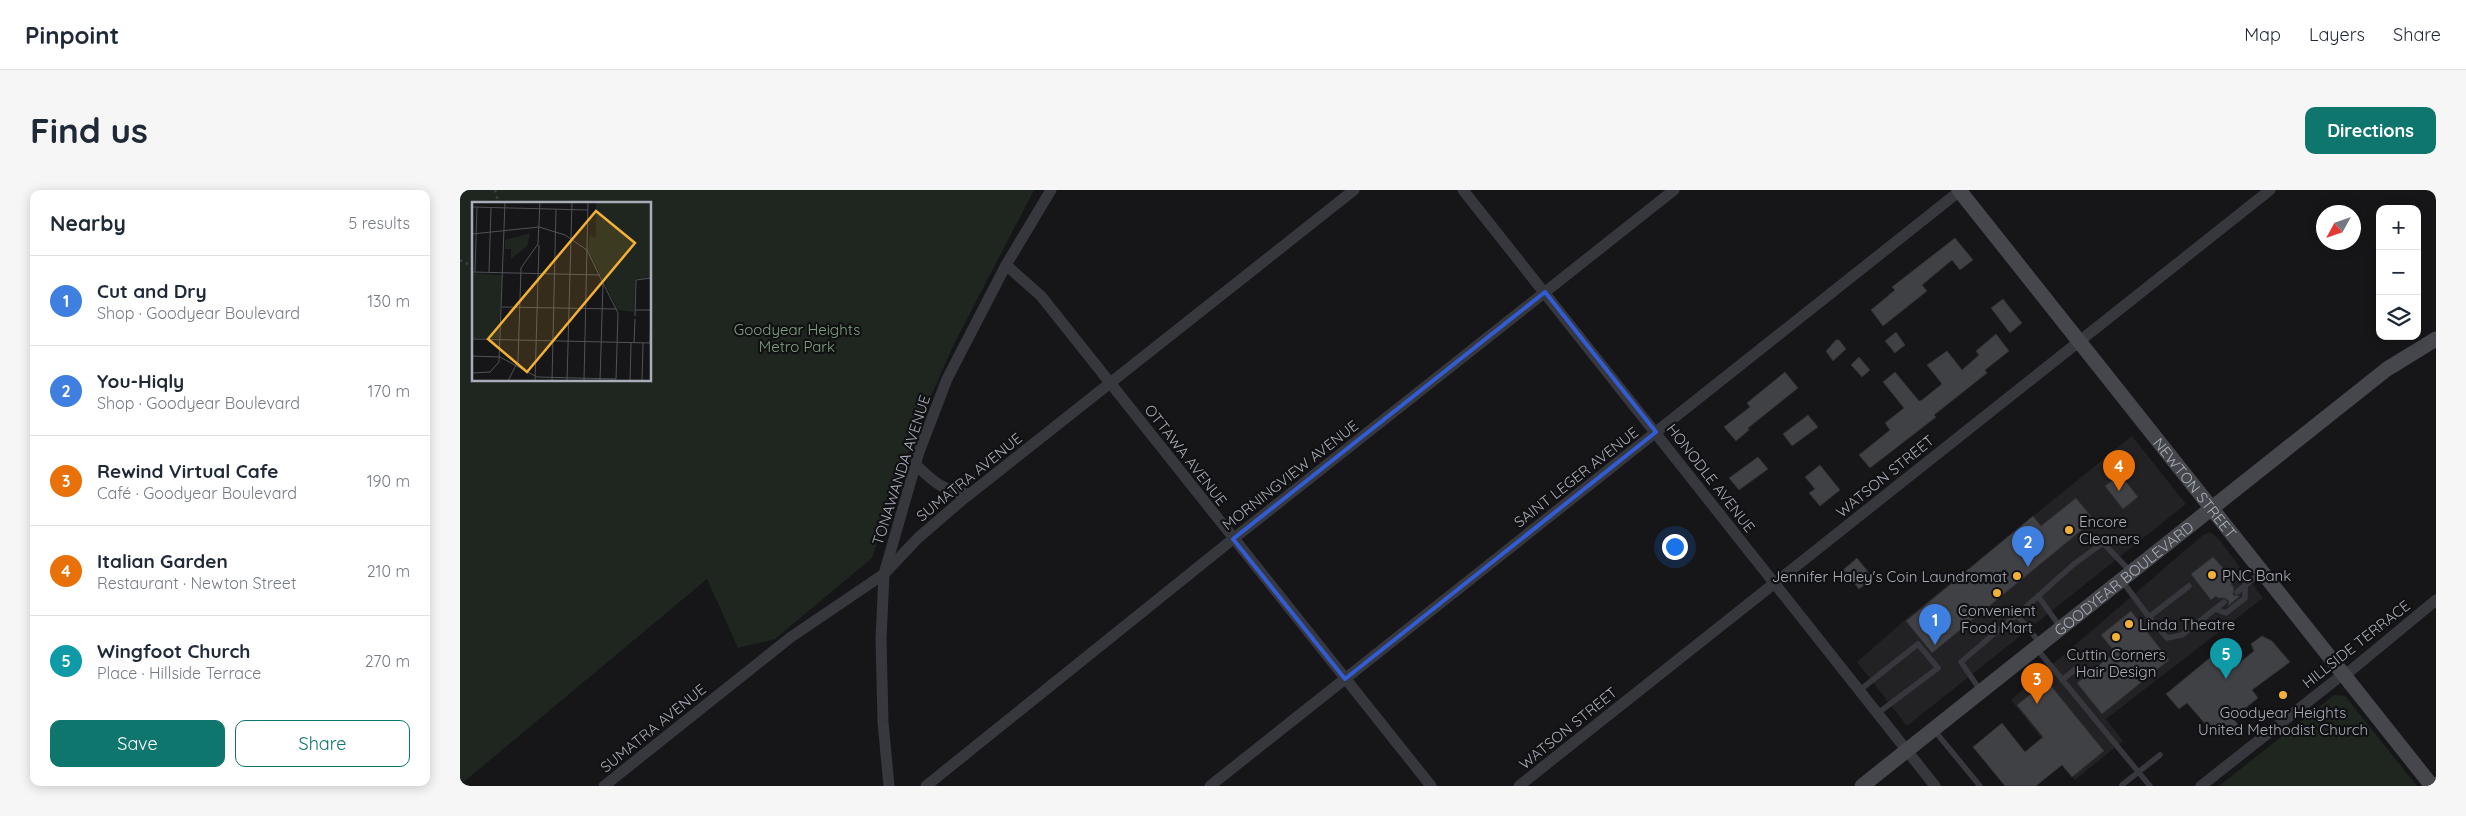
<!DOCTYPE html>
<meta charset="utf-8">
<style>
body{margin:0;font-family:Quicksand,sans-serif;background:#f6f6f7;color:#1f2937}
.controls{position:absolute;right:15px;top:15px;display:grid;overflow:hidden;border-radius:10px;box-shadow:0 2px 12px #0003}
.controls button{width:45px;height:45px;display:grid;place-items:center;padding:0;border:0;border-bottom:1px solid #e0e1e3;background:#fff;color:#1f2937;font:25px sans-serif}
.compass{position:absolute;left:1856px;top:15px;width:45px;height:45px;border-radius:50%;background:#fff;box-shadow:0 2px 12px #0003;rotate:230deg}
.you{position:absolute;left:1214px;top:356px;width:18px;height:18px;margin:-12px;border:4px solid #fff;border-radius:50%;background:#1a73e8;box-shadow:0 0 0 8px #1a73e833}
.badge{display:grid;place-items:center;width:32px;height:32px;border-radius:50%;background:#0f766e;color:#fff;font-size:16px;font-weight:700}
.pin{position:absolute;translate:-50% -41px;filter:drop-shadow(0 1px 2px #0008)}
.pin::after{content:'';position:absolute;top:26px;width:18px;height:15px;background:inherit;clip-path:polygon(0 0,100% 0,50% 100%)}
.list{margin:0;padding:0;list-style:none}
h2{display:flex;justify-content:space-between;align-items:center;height:65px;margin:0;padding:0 20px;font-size:21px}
h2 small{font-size:16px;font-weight:400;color:#747a83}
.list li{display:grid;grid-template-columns:32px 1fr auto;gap:15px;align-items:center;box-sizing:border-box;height:90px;padding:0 20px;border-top:1px solid #e0e1e3}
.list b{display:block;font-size:19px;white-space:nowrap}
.list p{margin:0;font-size:16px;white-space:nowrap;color:#747a83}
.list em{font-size:16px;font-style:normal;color:#747a83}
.actions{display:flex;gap:10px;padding:15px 20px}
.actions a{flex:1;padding:11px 0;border:1px solid #0f766e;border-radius:10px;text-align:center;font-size:18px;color:#0f766e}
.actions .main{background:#0f766e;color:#fff}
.icon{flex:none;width:28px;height:28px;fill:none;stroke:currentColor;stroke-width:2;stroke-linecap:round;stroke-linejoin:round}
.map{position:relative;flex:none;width:1976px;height:596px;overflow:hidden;border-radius:10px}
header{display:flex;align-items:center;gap:30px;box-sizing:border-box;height:70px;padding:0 25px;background:#fff;border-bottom:1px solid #e0e1e3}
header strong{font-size:24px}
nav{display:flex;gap:28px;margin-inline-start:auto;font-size:18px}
.intro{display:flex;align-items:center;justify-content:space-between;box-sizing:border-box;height:120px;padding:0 30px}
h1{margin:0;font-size:35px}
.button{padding:12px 22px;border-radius:10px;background:#0f766e;color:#fff;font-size:18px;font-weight:700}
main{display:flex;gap:30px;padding:0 30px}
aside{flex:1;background:#fff;border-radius:10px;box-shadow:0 2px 12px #0003}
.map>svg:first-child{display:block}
.built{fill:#222225}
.green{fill:#1e261f;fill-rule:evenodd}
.building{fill:#404145;stroke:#303034}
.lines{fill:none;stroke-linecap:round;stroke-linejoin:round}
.path{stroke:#3d3f44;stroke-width:2.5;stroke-dasharray:2.5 4;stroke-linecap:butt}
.lane{stroke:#37383d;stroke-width:5.5}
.street{stroke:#37383d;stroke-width:11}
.secondary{stroke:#45474d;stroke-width:15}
.marked{fill:none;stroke:#325cd3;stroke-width:4;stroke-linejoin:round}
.poi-dot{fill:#f2b134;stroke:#111113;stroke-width:2}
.labels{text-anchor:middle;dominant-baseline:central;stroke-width:4.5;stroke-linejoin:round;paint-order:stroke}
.park-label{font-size:15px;fill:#7fa381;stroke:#111113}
.street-label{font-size:15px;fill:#a8adb8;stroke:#111113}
.poi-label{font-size:15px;fill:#a8adb8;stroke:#111113;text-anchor:start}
.inset-road{fill:none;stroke:#505258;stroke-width:1}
.view{fill:#f2b134;fill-opacity:0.15;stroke:#f2b134;stroke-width:2.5}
.inset-edge{fill:none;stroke:#a8adb8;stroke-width:2.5}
</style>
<header>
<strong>Pinpoint</strong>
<nav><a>Map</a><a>Layers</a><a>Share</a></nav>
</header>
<div class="intro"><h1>Find us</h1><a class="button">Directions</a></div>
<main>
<aside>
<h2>Nearby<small>5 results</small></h2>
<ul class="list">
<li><span class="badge" style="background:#3f7fe0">1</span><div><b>Cut and Dry</b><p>Shop · Goodyear Boulevard</p></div><em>130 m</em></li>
<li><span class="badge" style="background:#3f7fe0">2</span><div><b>You-Hiqly</b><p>Shop · Goodyear Boulevard</p></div><em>170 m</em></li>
<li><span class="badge" style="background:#e8710a">3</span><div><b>Rewind Virtual Cafe</b><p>Café · Goodyear Boulevard</p></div><em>190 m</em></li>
<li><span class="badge" style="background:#e8710a">4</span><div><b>Italian Garden</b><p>Restaurant · Newton Street</p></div><em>210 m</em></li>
<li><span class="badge" style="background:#0f9aa8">5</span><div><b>Wingfoot Church</b><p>Place · Hillside Terrace</p></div><em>270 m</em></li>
</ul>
<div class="actions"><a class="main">Save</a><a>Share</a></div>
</aside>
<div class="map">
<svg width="1976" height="596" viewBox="0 0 1976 596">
<rect width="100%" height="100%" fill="#161618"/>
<g class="built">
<path d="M1672 246 1726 314 1447 536 1397 472 1446 429Z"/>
<path d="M1750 342 1758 348 1803 408 1646 529 1663 551 1615 590 1551 510 1743 345Z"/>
</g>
<g class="green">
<path d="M0 0H574L494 154 458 235 412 368 315 449 278 458 247 389 0 595ZM14 14H190V190H14Z"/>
<path d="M1874 505 1885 506 1957 596H1759Z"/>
</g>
<g class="building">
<path d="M1495 48 1513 70 1500 80 1492 70 1462 95 1467 101 1423 136 1411 120 1435 100 1432 97Z"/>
<path d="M1543 109 1562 133 1550 143 1531 118Z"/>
<path d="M1436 142 1445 155 1435 163 1425 151Z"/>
<path d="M1536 144 1549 161 1525 180 1527 183 1474 225 1476 227 1410 278 1399 265 1430 240 1425 233 1444 218 1423 192 1435 182 1459 211 1462 210 1482 194 1467 175 1487 161 1502 180 1519 165 1516 161Z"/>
<path d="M1376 150H1379L1386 159 1373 171 1366 161Z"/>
<path d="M1399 167 1410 180 1402 187 1391 175Z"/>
<path d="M1325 182 1338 198 1288 238 1289 240 1276 251 1264 237 1290 217 1287 213Z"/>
<path d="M1348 225 1358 237 1332 256 1323 244Z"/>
<path d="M1298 267 1308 279 1279 300 1269 288Z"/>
<path d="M1360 275 1380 300 1360 316 1349 303 1355 299 1345 287Z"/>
<path d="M1660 284 1678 307 1663 319 1645 296Z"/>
<path d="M1616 308 1634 330 1472 463 1446 431 1573 326 1581 336Z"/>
<path d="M1753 367 1775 391 1771 394 1774 398 1773 405 1780 406 1768 416 1769 411 1765 408H1758L1756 406 1751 410 1731 384Z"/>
<path d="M1397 368 1413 388 1399 399 1383 380Z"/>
<path d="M1671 421 1709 470 1642 524 1617 493 1655 462 1641 445Z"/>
<path d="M1802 446 1812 451 1830 472 1792 500 1798 508 1773 528 1779 536 1772 544 1765 537 1755 545 1727 513 1719 519 1706 504 1757 462 1766 472 1769 470 1774 477 1794 461 1791 454Z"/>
<path d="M1587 491 1644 561 1612 587 1602 575 1576 596H1545L1513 557 1542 533 1565 562 1583 547 1557 515Z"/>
</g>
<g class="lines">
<g class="path">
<path d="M35 0 39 14"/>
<path d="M0 70 14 77"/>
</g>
<g class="lane">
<path d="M1663 392 1689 427 1729 396"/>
<path d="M1777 402 1802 382"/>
<path d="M1578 406 1601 438"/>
<path d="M1755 419 1766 423 1785 408V395"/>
<path d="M1557 425 1614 374 1643 353 1671 382"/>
<path d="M1689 427 1707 448 1722 445 1764 412"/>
<path d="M1577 459 1690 596"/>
<path d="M1602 490 1617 478"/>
<path d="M1400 500 1458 454 1478 478 1418 523"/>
<path d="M1520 500 1501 472 1549 431 1557 425 1580 453"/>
<path d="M1474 540 1520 596"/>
<path d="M1662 595 1700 565"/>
</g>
<g class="street">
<path d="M1003 0 1475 596"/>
<path d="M546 75 581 106 971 596"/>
<path d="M456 275C473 291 485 303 510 304"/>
<path d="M144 596 331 447 424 384 458 348 501 311 894 0"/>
<path d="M429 596 423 532 421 449 424 384 459 262 487 189 546 75 591 0"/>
<path d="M466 596 773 349 1214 0"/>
<path d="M750 596 1501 0"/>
<path d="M1059 596 1810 0"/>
<path d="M1741 596 1878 488 1889 482 1976 410"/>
</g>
<g class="secondary">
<path id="s1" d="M1499 0 1972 596"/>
<path id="s2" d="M1402 596 1927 179 1976 149"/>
</g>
</g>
<path class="marked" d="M1085 102 1196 242 885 489 773 349Z"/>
<g class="poi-dot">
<circle cx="1609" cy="340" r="5"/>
<circle cx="1752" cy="385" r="5"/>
<circle cx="1557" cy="386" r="5"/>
<circle cx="1537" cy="403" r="5"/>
<circle cx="1669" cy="434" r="5"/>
<circle cx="1656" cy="447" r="5"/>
<circle cx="1823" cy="505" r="5"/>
</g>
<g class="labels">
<g class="park-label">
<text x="337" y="139">Goodyear Heights<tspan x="337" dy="17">Metro Park</tspan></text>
</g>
<g class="street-label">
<text transform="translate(726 265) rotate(52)">OTTAWA AVENUE</text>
<text transform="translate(441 280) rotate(-72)">TONAWANDA AVENUE</text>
<text transform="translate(830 285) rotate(-38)">MORNINGVIEW AVENUE</text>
<text transform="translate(1425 286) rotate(-39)">WATSON STREET</text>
<text transform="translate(509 287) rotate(-39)">SUMATRA AVENUE</text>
<text transform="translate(1116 287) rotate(-38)">SAINT LEGER AVENUE</text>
<text transform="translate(1251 288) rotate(52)">HONODLE AVENUE</text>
<text stroke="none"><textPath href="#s1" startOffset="380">NEWTON STREET</textPath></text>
<text stroke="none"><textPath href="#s2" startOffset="334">GOODYEAR BOULEVARD</textPath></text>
<text transform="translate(1896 454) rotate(-38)">HILLSIDE TERRACE</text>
<text transform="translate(193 538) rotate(-39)">SUMATRA AVENUE</text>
<text transform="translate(1108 538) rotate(-39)">WATSON STREET</text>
</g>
<g class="poi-label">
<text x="1619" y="331">Encore<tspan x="1619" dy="17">Cleaners</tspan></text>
<text x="1762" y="385">PNC Bank</text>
<text x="1547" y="386" text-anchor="end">Jennifer Haley's Coin Laundromat</text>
<text x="1537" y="420" text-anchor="middle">Convenient<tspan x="1537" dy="17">Food Mart</tspan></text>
<text x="1679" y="434">Linda Theatre</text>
<text x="1656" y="464" text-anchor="middle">Cuttin Corners<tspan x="1656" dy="17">Hair Design</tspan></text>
<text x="1823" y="522" text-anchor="middle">Goodyear Heights<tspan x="1823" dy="17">United Methodist Church</tspan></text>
</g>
</g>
<g transform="translate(12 12)">
<rect width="179" height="179" fill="#161618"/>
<path d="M124 0H179V75L163 77 162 110 146 108 116 48 118 34 124 36ZM58 31 55 44 39 57V47H33V38ZM0 71 30 73 27 136H0Z" fill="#1e261f"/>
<path class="inset-road" d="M0 5 116 8M0 32 67 25 93 33 115 48 131 81 128 179M0 70 128 73M3 70 5 5M17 70 19 6M131 81 146 111 144 177M30 105 145 107M163 108H179M163 114 164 78 179 76M0 137 179 141M162 141 163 117M178 141 179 115M0 154 28 155 65 175 144 177M0 171 18 170 27 160 33 0M36 179 46 159 49 66 66 42 68 0M63 179 67 43M80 179 84 7M95 179 100 0M112 179 116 0M158 179 159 141M170 179 171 141"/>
<path class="view" d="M124 9 163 41 55 170 16 137Z"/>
<rect width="179" height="179" class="inset-edge"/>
</g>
</svg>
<div class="controls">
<button>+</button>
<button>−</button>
<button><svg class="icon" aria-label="layers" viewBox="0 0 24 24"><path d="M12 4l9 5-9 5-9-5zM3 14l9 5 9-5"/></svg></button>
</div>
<svg class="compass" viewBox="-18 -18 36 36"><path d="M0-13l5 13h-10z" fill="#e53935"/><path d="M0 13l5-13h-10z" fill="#747a83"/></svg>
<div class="you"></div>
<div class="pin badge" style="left:1475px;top:455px;background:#3f7fe0">1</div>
<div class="pin badge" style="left:1568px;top:377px;background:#3f7fe0">2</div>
<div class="pin badge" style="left:1577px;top:514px;background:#e8710a">3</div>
<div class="pin badge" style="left:1659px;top:301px;background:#e8710a">4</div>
<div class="pin badge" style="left:1766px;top:489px;background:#0f9aa8">5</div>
</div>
</main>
